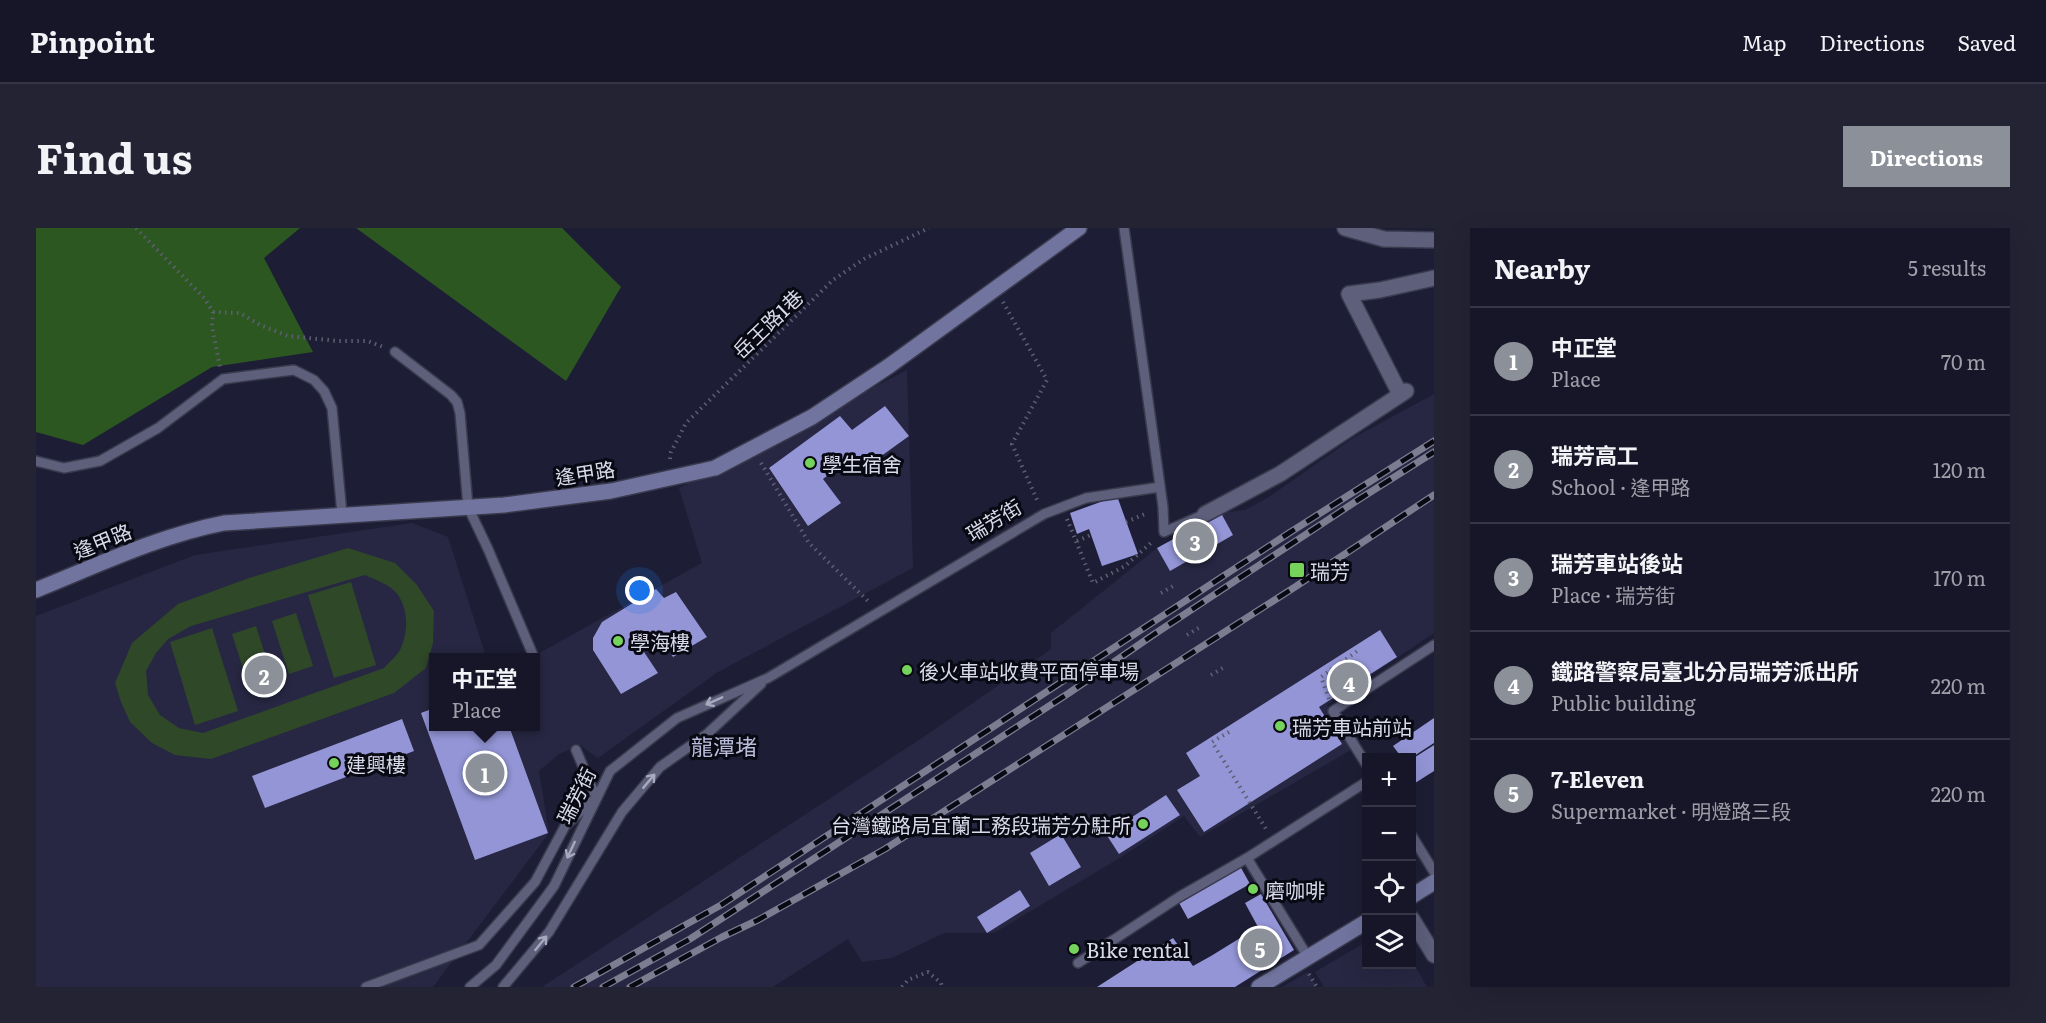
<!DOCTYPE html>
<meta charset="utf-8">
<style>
body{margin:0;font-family:Literata,"Noto Sans TC",serif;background:#232334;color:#f1f3f6}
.controls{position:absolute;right:18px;bottom:18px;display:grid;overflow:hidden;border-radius:0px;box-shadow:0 6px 24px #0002}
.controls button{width:54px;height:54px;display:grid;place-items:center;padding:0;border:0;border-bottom:2px solid #353545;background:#161628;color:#f1f3f6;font:30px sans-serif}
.you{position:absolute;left:604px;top:363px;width:21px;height:21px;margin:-15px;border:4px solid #fff;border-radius:50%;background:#1a73e8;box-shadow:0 0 0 9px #1a73e833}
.badge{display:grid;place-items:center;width:39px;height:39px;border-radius:50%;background:#8c9099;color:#fff;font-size:20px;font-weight:700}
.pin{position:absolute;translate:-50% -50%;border:3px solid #fff;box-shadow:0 2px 6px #0006}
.popup{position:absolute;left:393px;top:425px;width:111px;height:78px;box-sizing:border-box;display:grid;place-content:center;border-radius:0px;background:#161628;filter:drop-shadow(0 2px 4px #0005);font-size:20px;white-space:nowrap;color:#9e9fa8}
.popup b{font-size:22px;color:#f1f3f6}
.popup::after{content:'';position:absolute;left:50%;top:100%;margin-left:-12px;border:12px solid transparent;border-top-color:#161628}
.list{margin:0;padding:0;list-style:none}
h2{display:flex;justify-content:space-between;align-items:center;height:78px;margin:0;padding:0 24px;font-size:26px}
h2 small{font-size:20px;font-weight:400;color:#9e9fa8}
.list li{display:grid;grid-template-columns:39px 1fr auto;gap:18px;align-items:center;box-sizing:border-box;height:108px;padding:0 24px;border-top:2px solid #353545}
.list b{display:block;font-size:22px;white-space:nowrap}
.list p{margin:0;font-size:20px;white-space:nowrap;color:#9e9fa8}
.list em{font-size:20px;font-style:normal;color:#9e9fa8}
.icon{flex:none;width:33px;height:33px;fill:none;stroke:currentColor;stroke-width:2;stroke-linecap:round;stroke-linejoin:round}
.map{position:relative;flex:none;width:1398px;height:759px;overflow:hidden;border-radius:0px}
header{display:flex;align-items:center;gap:36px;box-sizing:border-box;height:84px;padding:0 30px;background:#161628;border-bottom:2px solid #353545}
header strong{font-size:28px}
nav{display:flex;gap:33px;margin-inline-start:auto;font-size:21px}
.intro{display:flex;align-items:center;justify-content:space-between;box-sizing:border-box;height:144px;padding:0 36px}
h1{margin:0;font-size:42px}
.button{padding:15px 27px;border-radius:0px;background:#8c9099;color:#fff;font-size:21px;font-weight:700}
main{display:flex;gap:36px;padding:0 36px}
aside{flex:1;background:#161628;border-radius:0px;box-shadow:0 6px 24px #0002}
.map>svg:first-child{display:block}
.built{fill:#272743}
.green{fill:#2f4828;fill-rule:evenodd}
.forest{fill:#2d5721}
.building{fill:#9395d6}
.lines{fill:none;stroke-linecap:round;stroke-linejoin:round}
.lane-casing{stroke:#3a3a4e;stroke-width:12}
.street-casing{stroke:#3a3a4e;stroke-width:18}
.secondary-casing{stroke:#3a3a4e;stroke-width:18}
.path{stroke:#5e5f74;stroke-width:4;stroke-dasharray:1.5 4.5;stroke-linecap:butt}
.lane{stroke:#5d5f7b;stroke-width:9}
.street{stroke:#5d5f7b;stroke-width:15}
.secondary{stroke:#71749e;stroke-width:15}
.rail-casing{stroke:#7c7d91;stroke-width:7}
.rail{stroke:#090913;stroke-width:4.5;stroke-dasharray:14;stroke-linecap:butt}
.oneway{stroke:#a7a9be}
.poi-dot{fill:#75d25a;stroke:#090913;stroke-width:2}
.labels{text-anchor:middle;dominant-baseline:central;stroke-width:6;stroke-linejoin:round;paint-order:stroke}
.street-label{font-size:20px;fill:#d9dbeb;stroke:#090913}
.poi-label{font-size:20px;fill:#d9dbeb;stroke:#090913;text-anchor:start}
.quarter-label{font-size:22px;fill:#babcdc;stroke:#090913}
</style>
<header>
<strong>Pinpoint</strong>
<nav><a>Map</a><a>Directions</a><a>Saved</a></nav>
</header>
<div class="intro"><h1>Find us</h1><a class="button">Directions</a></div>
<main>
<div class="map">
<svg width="1398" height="759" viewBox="0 0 1398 759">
<rect width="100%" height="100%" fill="#1d1e35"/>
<g class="built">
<path d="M871 142 877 340 682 444 562 530 544 517 523 526 503 543 513 605 397 759H0V388L159 327 376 295 412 309 450 429 398 430V498H500V430L496 429 666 335 643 260Z"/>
<path d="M1398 166V405L1291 477 1315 522 1164 609 1148 588 1082 631 958 705H908L856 730 826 734 812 711 737 759H506L892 506 1015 421V405L1121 320 1185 285 1209 282 1233 269 1317 210Z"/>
<path d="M1330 714V736H1376V733L1391 759H1288L1279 744Z"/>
<path d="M1272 744 1281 759H1246Z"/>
</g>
<g class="green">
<path d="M312 320 359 335 381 357 398 383 397 415 390 440 358 465 175 531 139 527 116 515 94 494 85 474 79 455 96 415 142 376 213 350ZM329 347C340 352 355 357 362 367 373 383 372 406 364 422 360 429 353 434 348 440L167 505 143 500 124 487 112 467 110 443 120 425 132 411 155 398Z"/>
<path d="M315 354 340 437 298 450 272 367Z"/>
<path d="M260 385 277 438 253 446 236 393Z"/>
<path d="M220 398 237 451 213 459 196 406Z"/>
<path d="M176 400 202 483 159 497 134 414Z"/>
</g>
<g class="forest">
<path d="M0 0H264L228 30 277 124 176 139 47 217 0 204Z"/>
<path d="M320 0H526L585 59 530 153Z"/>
</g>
<g class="building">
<path d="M849 178 873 208 826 242 816 229 787 251 805 275 772 298 733 240 804 188 816 202Z"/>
<path d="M1081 268 1102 326 1066 338 1053 301 1041 306 1034 285Z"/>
<path d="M1185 285 1197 307 1134 343 1121 320Z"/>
<path d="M620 361 628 370 640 364 671 409 637 429 621 403 602 415 622 445 585 466 557 422V410L566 394Z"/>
<path d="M1344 402 1361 429 1283 479 1306 516 1168 604 1141 562 1164 548 1150 525Z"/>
<path d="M398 480V498H473L512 605 439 632 385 485Z"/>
<path d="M1398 490V515L1375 530H1366L1357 518Z"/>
<path d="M366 491 378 523 229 580 216 548Z"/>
<path d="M1398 517V543L1376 557V531Z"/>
<path d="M1130 567 1144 587 1083 626 1070 606Z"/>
<path d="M1025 606 1045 639 1013 658 994 625Z"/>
<path d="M1204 638 1214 656 1152 691 1142 673Z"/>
<path d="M984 662 994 678 951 705 941 689Z"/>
<path d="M1225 666 1258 722 1199 759H1061L1137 710 1157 738 1175 728 1222 699 1209 675Z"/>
</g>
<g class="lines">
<defs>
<g id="lane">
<path d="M1088 0 1127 279 1128 304 1169 286"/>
<path d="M359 124 415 167 421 174 424 185 432 279 452 321 497 427"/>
<path d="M0 233 28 240 64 233 122 200 187 151 258 142 278 152 288 163 296 180 306 286"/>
<path d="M540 522 560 569"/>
<path d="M1330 536 1297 483 1398 417"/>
<path d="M1376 608 1398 644"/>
<path d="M1272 729 1211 630 1330 554"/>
<path d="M1042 735 1143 669 1211 630"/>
<path d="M330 759 443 717 499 654 529 598 556 573"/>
<path d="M434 759 460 737 518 658 574 543 641 490 732 450 1008 286 1050 270 1124 259"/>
<path d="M467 759 513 704 586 584 624 539 671 506 725 456"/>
</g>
<g id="street">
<path d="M1309 0 1348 11 1398 12"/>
<path d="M1364 166 1313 66 1344 62 1398 50"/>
<path d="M1169 286 1244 246 1370 163"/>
<path d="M1376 691 1398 727"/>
</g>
<g id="secondary">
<path d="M0 362C62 337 122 308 188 295L468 277 575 263 679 240 776 189 853 138 1043 0"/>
<path d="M1376 668 1398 654"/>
<path d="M1223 759 1330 694"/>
</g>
</defs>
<use href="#lane" class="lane-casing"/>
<use href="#street" class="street-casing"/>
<use href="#secondary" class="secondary-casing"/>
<g class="path">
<path d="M100 0 169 71 177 84 176 98 184 139"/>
<path d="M967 74 1011 152 976 216 1002 274"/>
<path d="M177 84 204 85 224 97 252 108 302 113H332L347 119"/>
<path d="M634 231 635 224 650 195 797 52 828 31 893 0"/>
<path d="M725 235 773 315 834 375"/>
<path d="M1031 291 1057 355 1089 338 1117 313"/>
<path d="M1090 294 1109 286"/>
<path d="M1041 313 1055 307"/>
<path d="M1125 365 1139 357"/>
<path d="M1151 407 1164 399"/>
<path d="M1175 447 1190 438"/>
<path d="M1293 471 1285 449 1324 421"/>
<path d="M1193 504 1176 514 1230 601"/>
<path d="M1273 746 1281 759"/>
<path d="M866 759 872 752 892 744 905 755 906 759"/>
</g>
<use href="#lane" class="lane"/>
<use href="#street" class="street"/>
<use href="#secondary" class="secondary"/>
<defs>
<g id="rail">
<path d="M538 759 685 677 1253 305 1398 213"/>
<path d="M567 759 654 711 1033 465 1117 407 1325 270 1398 224"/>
<path d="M594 759 686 709 722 692 849 621 1259 359 1398 267"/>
</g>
</defs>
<use href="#rail" class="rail-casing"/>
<use href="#rail" class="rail"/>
</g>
<defs><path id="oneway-shaft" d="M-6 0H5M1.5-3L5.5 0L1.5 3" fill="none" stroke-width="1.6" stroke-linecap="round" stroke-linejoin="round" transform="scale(1.5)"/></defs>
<g class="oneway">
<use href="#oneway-shaft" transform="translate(678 473) rotate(156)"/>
<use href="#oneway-shaft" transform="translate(613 553) rotate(-50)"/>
<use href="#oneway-shaft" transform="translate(535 622) rotate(115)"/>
<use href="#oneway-shaft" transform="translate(505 715) rotate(-51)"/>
</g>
<g class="poi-dot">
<circle cx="774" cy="235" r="6"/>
<rect x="1253" y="334" width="16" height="16" rx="3"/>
<circle cx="582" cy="413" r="6"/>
<circle cx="871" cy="442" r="6"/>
<circle cx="1244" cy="498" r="6"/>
<circle cx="298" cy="535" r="6"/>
<circle cx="1107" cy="596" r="6"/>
<circle cx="1217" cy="661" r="6"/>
<circle cx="1038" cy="721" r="6"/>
</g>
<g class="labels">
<g class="street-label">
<text transform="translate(731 95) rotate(-44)">岳王路1巷</text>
<text transform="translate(549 244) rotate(-9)">逢甲路</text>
<text transform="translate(957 291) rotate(-31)">瑞芳街</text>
<text transform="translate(66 312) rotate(-22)">逢甲路</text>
<text transform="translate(539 567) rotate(-63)">瑞芳街</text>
</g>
<g class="poi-label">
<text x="786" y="235">學生宿舍</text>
<text x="1274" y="342">瑞芳</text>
<text x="594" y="413">學海樓</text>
<text x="883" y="442">後火車站收費平面停車場</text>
<text x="1256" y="498">瑞芳車站前站</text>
<text x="310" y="535">建興樓</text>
<text x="1095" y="596" text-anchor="end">台灣鐵路局宜蘭工務段瑞芳分駐所</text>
<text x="1229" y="661">磨咖啡</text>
<text x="1050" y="721">Bike rental</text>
</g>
<g class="quarter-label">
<text x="688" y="517">龍潭堵</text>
</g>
</g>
</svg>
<div class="controls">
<button>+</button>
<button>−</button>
<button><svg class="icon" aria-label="locate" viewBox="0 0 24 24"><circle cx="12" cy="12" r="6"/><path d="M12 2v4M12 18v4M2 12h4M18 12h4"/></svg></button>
<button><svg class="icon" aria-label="layers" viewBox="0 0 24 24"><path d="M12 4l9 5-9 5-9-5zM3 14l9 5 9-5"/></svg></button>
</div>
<div class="you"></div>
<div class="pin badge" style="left:449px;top:545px">1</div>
<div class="popup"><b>中正堂</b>Place</div>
<div class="pin badge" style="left:228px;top:447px">2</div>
<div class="pin badge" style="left:1159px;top:313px">3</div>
<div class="pin badge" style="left:1313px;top:454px">4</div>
<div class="pin badge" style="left:1224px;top:720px">5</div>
</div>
<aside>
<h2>Nearby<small>5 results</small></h2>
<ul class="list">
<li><span class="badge">1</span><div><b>中正堂</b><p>Place</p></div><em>70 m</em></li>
<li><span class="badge">2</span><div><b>瑞芳高工</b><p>School · 逢甲路</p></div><em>120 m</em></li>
<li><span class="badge">3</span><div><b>瑞芳車站後站</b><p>Place · 瑞芳街</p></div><em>170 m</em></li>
<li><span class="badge">4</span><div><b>鐵路警察局臺北分局瑞芳派出所</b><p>Public building</p></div><em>220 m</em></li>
<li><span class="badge">5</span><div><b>7-Eleven</b><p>Supermarket · 明燈路三段</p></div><em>220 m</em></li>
</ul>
</aside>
</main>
